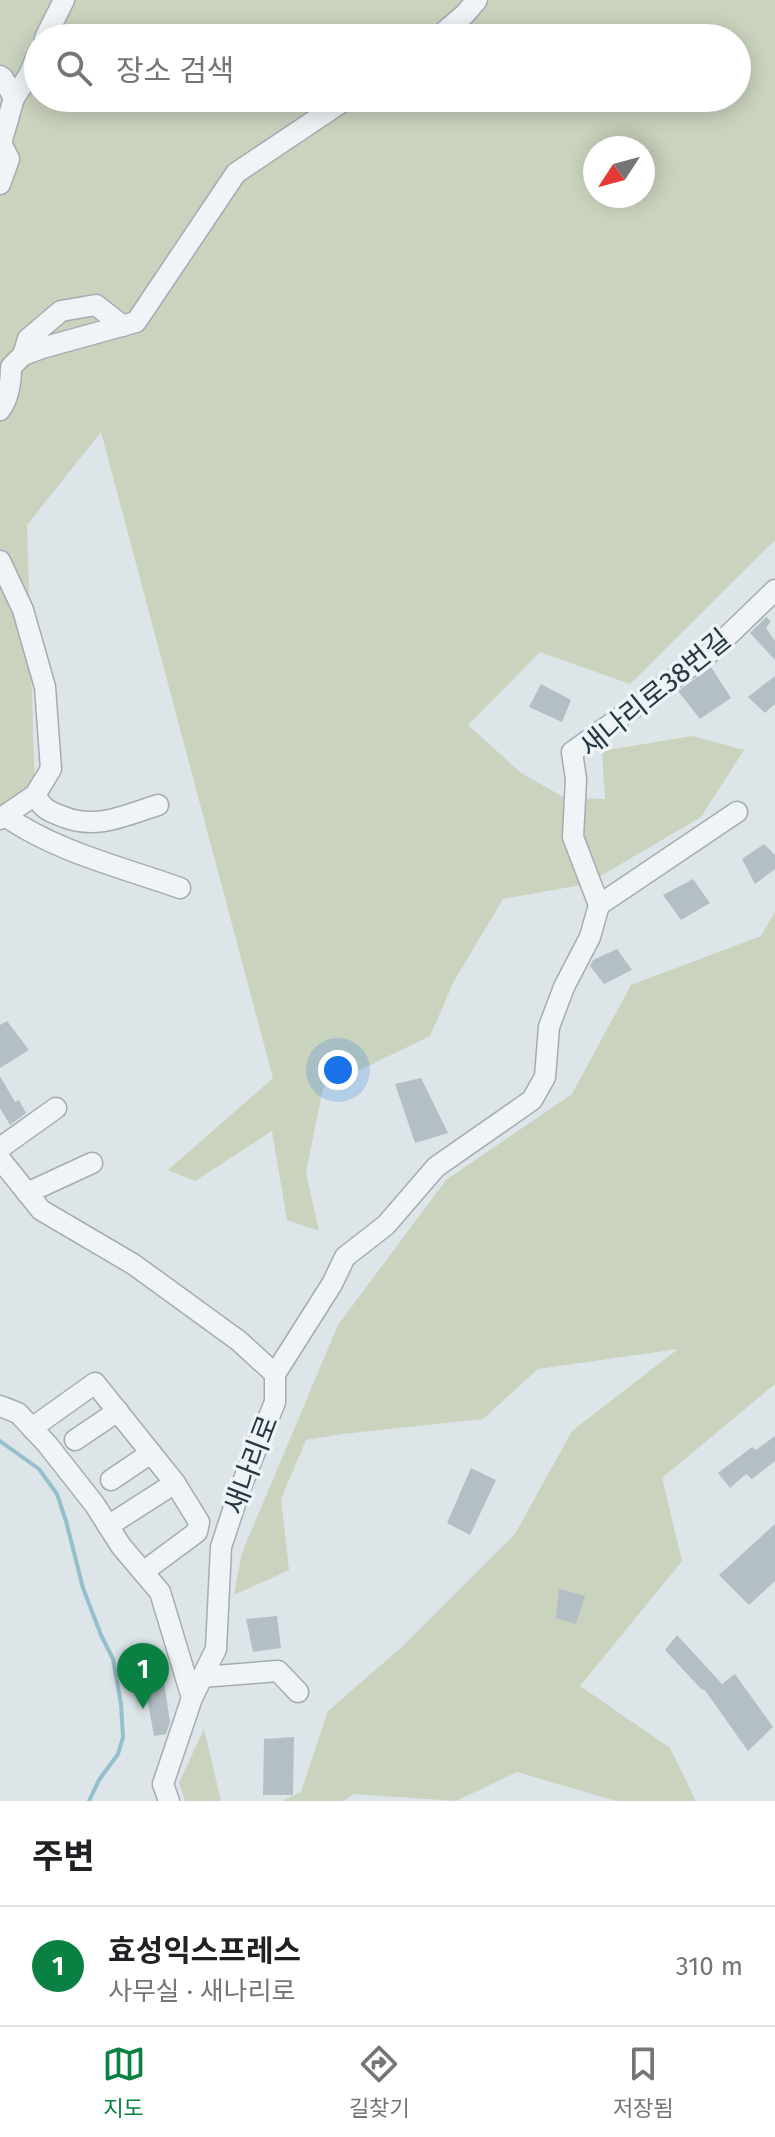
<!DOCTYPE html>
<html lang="ko">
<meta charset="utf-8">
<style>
body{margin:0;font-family:"Fira Sans","Noto Sans KR",sans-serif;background:#f2f2f2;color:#202124}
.compass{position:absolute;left:583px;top:136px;width:72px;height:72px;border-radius:50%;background:#fff;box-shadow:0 4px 20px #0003;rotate:234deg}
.you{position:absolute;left:338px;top:1070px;width:28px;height:28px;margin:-20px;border:6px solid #fff;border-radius:50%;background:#1a73e8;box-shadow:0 0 0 12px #1a73e833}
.badge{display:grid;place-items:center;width:52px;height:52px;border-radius:50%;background:#0b8043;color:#fff;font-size:26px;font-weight:700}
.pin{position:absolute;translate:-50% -66px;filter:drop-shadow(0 2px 4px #0008)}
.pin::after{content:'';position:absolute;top:42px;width:28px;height:24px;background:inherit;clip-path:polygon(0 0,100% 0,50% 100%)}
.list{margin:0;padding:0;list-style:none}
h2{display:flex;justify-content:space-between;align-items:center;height:104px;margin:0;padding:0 32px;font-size:34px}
h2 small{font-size:26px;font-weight:400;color:#757577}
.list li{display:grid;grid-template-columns:52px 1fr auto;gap:24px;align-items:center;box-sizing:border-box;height:120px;padding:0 32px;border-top:2px solid #e0e0e0}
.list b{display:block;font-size:30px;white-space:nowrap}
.list p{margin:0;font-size:26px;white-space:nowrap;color:#757577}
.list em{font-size:26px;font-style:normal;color:#757577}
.icon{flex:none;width:44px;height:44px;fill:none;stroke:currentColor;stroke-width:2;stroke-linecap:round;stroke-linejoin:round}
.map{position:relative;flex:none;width:775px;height:1801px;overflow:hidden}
.search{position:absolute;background:#fff;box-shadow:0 4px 20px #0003;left:24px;right:24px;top:24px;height:88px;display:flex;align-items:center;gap:20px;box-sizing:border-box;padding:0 28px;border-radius:44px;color:#757577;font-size:30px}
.sheet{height:224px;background:#fff}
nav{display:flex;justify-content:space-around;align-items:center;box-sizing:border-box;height:112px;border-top:2px solid #e0e0e0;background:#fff;font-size:22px;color:#757577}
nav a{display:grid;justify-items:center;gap:4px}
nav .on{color:#0b8043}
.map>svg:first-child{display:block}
.green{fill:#c9d3bd;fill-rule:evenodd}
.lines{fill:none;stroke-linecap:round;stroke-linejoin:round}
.stream{stroke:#95bfcc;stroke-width:4}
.building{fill:#b4bfc5}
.minor-casing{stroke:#a2adb2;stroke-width:23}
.minor{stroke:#f0f4f6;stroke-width:20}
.labels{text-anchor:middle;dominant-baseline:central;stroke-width:7;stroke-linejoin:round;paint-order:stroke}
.street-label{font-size:28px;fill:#253740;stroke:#edf3f6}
</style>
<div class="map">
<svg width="775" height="1801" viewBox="0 0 775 1801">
<rect width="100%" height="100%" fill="#dde5e8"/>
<g class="green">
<path d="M0 0H775V540L630 684 540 652 468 725 521 773 565 798 605 799 602 751 692 736 744 750 701 817 587 884 503 899 454 981 430 1036 323 1088 306 1172 319 1231 287 1220 272 1131 195 1181 168 1170 273 1078 101 432 27 525 35 795 0 823ZM38 38H737V98H38ZM595 148H643V196H595Z"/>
<path d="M775 912V1384L662 1478 682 1561 580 1686 670 1748 696 1801H616L517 1772 456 1801 354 1794 344 1801H282L301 1792 328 1711 403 1646 515 1534 572 1431 678 1349 538 1369 483 1419 342 1434 306 1440 281 1499 289 1570 234 1595 242 1553 338 1325 446 1180 572 1094 631 985 761 936Z"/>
<path d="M204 1729 221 1801H185L179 1783Z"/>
</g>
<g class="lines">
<path class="stream" d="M0 1441 39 1469 57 1494 66 1521 83 1588 101 1635 113 1659 121 1704 123 1737 118 1754 99 1780 89 1801"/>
</g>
<g class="building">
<path d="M766 617 771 621 766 628 775 641V660L750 633Z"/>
<path d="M711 667 731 698 700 719 678 691Z"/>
<path d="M775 676V704L765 713 748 697Z"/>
<path d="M541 684 571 700 562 722 529 707Z"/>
<path d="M764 844 775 855V869L755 884 742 859Z"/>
<path d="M693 879 710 903 681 920 663 895Z"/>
<path d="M617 949 632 970 604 984 590 966 593 960Z"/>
<path d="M7 1021 29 1050 0 1068V1025Z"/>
<path d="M0 1076 15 1102 19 1100 26 1113 10 1125 0 1108Z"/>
<path d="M421 1078 448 1133 415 1143 395 1084Z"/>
<path d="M775 1436V1461L752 1479 746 1474 730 1488 718 1473 752 1447 756 1450Z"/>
<path d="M471 1468 496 1480 470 1535 447 1523Z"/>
<path d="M775 1524V1581L749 1605 719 1575Z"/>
<path d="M559 1589 585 1596 576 1624 556 1618Z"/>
<path d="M277 1616 281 1648 253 1652 246 1619Z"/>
<path d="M677 1635 722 1684 735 1674 773 1727 748 1751 704 1689 702 1690 665 1650Z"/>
<path d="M163 1675 170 1722 166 1734 154 1736 144 1680Z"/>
<path d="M294 1737 293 1795H263L264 1739Z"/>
</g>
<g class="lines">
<defs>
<g id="minor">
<path d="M45 38 64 0"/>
<path d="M437 38 465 14 477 0"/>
<path d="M0 76 3 78 14 98"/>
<path d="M0 147 14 98 29 75 38 54"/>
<path d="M0 184 9 159 2 145"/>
<path d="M23 355 28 339 61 311 96 305 123 326"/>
<path d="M0 410C9 398 11 382 11 367L23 355 42 348 136 322 236 173 348 98"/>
<path d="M0 561 23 610 45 687 51 769 35 795 0 819"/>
<path d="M35 795C44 810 48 811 64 817 97 830 126 815 158 805"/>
<path d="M5 816C57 852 121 867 180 888"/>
<path d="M599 905 737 812"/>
<path d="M0 1148 56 1108"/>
<path d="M0 1159 41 1210 133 1264 239 1341 275 1374V1402L240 1489 221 1547 216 1649 192 1698 163 1784 169 1801"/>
<path d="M27 1193 92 1163"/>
<path d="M275 1374 332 1284 345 1257 386 1225 436 1167 532 1100 545 1077 549 1027 564 987 590 937 599 905 573 837 576 779 572 752 712 651 775 590"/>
<path d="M0 1406 18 1413 47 1444 95 1505 121 1546 160 1592 192 1698"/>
<path d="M32 1428 95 1383 175 1483"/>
<path d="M75 1440 118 1411"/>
<path d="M111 1480 151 1453"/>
<path d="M108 1526 175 1483 199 1522 197 1532 143 1572"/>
<path d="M202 1677 278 1671 298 1692"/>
</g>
</defs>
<use href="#minor" class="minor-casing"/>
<use href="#minor" class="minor"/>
</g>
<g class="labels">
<g class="street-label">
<text transform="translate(655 693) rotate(-39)">새나리로38번길</text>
<text transform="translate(251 1465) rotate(-69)">새나리로</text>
</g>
</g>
</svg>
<svg class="compass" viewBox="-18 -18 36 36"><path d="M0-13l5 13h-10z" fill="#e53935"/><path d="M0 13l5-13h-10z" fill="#757577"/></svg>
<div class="you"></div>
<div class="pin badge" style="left:143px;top:1709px">1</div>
<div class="search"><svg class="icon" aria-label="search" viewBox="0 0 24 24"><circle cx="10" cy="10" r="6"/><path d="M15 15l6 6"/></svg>장소 검색</div>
</div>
<section class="sheet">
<h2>주변<small></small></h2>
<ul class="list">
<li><span class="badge">1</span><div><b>효성익스프레스</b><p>사무실 · 새나리로</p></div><em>310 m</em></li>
</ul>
</section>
<nav>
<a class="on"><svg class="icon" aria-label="map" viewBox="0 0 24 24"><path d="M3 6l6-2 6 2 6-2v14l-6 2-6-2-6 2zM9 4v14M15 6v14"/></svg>지도</a>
<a><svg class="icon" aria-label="directions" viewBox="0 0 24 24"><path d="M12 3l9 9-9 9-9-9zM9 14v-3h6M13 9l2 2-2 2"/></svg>길찾기</a>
<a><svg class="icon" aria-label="saved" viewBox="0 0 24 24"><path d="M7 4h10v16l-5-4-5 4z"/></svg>저장됨</a>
</nav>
